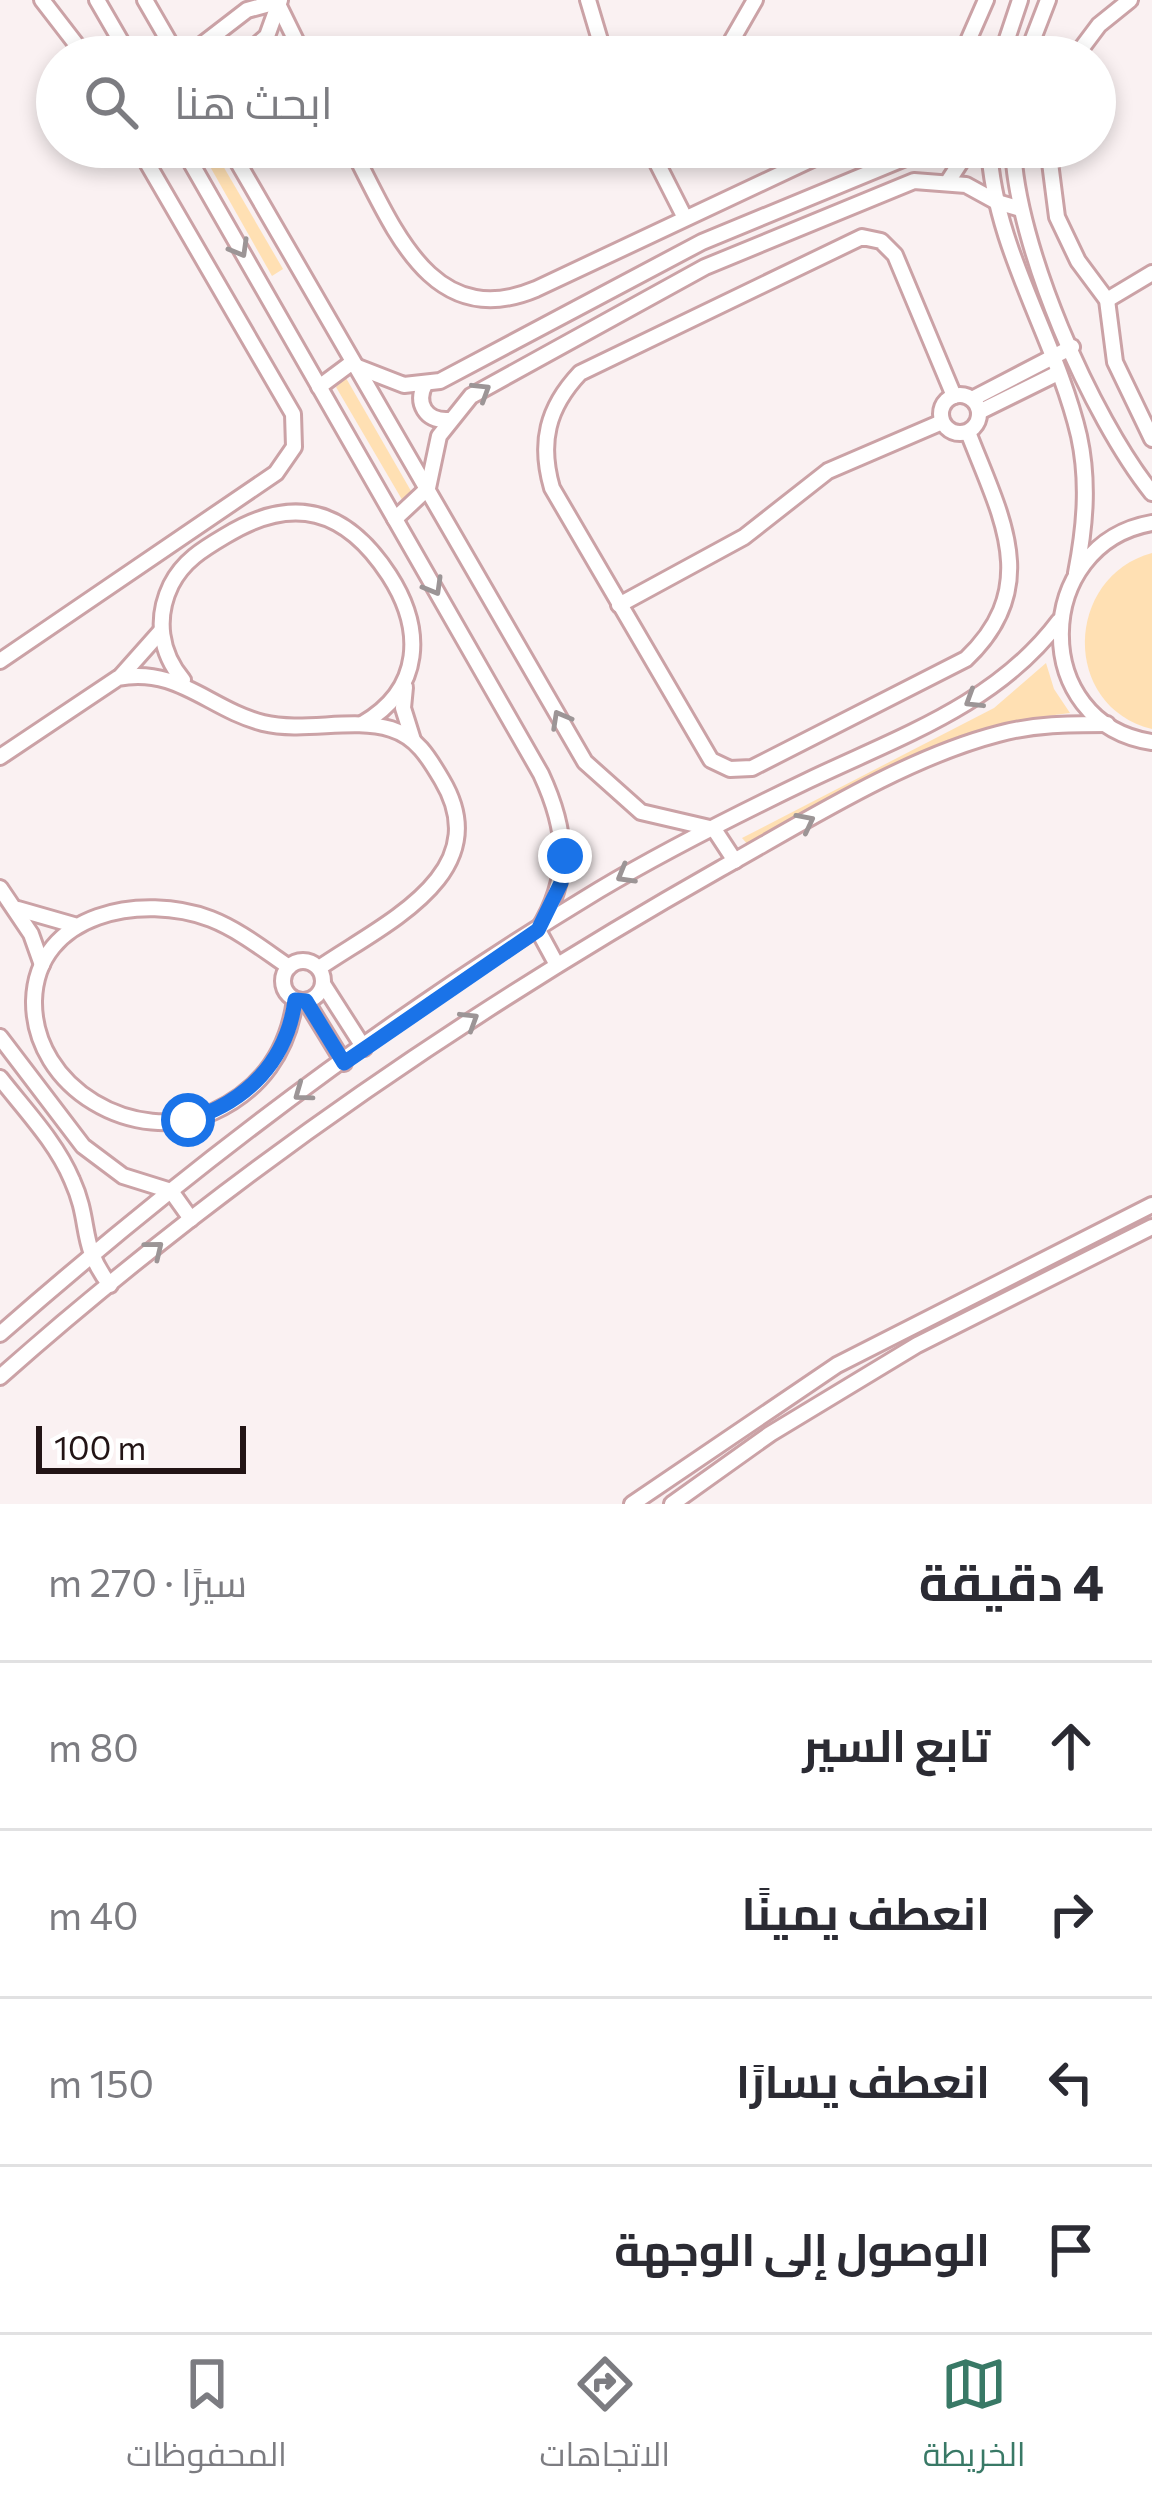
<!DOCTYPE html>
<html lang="ar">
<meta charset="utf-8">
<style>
body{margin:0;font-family:Commissioner,Cairo,sans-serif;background:#f2f2f3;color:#2b2b33;direction:rtl}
.scale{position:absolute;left:36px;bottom:30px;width:210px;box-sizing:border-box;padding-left:12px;border:6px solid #221415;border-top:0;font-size:33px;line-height:42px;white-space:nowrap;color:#221415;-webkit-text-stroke:9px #fff;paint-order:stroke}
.stop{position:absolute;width:36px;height:36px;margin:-27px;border:9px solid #1a73e8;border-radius:50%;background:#fff}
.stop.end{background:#1a73e8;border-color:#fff;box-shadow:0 3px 12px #0008}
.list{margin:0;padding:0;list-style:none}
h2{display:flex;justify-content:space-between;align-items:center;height:156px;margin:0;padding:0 48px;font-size:51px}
h2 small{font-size:39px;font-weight:400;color:#7c7c81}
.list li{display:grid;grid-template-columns:78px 1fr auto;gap:36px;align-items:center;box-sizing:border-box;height:168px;padding:0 48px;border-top:3px solid #e1e1e2}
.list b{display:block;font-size:45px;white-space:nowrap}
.list em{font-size:39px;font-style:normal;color:#7c7c81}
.icon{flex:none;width:66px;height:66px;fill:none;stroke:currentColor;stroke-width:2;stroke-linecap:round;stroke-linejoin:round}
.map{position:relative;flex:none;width:1152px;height:1504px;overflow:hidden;direction:ltr}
.search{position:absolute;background:#fff;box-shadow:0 6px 18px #0003;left:36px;right:36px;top:36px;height:132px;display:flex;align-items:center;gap:30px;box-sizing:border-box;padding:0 42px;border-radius:66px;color:#7c7c81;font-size:45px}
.sheet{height:828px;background:#fff}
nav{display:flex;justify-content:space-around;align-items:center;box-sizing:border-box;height:168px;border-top:3px solid #e1e1e2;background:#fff;font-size:33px;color:#7c7c81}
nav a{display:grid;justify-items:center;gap:6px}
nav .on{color:#397966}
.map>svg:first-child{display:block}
.green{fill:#ffe0b3}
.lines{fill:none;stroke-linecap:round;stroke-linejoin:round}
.minor-casing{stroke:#cba2a6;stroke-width:20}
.minor{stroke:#fff;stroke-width:14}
.oneway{stroke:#9c9596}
.route{stroke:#1a73e8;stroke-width:15}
</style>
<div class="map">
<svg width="1152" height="1504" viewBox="0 0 1152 1504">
<rect width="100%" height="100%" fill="#faf1f2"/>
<g class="green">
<path d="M199 147H212L283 269 272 276Z"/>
<path d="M346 378 411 491 404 503 336 387Z"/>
<path d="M1152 553V729C1061 707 1064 577 1152 553Z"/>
<path d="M1046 663 1054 689 1070 713C956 726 851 795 749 846L742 838 994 708Z"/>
</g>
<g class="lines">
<defs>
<g id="minor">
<path d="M42 0 86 57"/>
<path d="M97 0 130 57"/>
<path d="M145 0 178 57"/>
<path d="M588 0 605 57"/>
<path d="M277 2 304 57"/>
<path d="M732 40 755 0"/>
<path d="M186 57 247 10 277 2"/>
<path d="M243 57 267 36 280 0"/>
<path d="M961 57 986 0"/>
<path d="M1001 57 1020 0"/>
<path d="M1026 57 1048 0"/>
<path d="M1075 57 1099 25 1130 0"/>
<path d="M182 147 541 774C567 830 572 876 538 930L557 965"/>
<path d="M229 147 585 762 641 812 714 829 735 861"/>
<path d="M351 147C391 221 429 334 536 289L838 147"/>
<path d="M649 147 684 216"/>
<path d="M989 147C994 249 1056 338 1079 436 1089 482 1085 527 1076 573"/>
<path d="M1013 147C1016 245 1091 417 1152 493"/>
<path d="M1048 147 1057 217 1078 261 1107 300 1115 362 1152 439"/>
<path d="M949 180 960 163 955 147"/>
<path d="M1107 300 1152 273"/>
<path d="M425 384C415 404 426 421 448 420"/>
<path d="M319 387 350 364 404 385 440 381 702 242 932 147"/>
<circle cx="960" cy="414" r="19"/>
<path d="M954 396 895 255 881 241 862 237 580 373C547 408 539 443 552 488L711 760 730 769 752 768 966 659C1043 586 1000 515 968 432"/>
<path d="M972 399 1072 347"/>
<path d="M979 412 1058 373"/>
<path d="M395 519 428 488 439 436 471 396 705 267 914 181 966 185 997 202 1021 209"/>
<path d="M1152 523C1032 544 1029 724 1152 742"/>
<path d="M619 605 744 537 828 471 942 422"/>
<path d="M0 661 276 473 294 447 293 414 138 147"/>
<path d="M121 676 161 631"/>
<path d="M183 680C160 653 155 618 171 585 183 561 203 549 225 536 293 494 346 509 389 575 424 629 423 689 362 724"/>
<path d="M405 687 403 708 413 740"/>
<path d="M0 757 118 678C177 666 209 709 263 723 305 733 352 717 391 729 417 737 429 758 442 780 498 874 383 924 319 968"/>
<path d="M0 888 31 934 42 965"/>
<path d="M18 909 74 925"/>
<circle cx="303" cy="981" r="20"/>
<path d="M289 967C264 950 239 930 211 919 143 893 36 912 34 1001 33 1088 135 1147 213 1112 261 1090 288 1051 295 1000"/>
<path d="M323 984 364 1048"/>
<path d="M306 1001 344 1063"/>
<path d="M0 1037 83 1146 123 1176 171 1191 191 1219"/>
<path d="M0 1078C25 1110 56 1142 72 1180 92 1224 78 1244 110 1285"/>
<path d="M0 1334C186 1171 387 1018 599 890 666 850 738 814 809 780 899 737 997 704 1059 621"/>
<path d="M0 1377C221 1181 464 1014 720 869 804 822 905 758 998 734 1034 724 1070 724 1107 724"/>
<path d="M632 1504 837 1365 1152 1205"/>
<path d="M672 1504 770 1434 917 1345 1152 1227"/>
</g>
</defs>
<use href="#minor" class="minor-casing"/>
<use href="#minor" class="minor"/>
</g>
<defs><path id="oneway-chevron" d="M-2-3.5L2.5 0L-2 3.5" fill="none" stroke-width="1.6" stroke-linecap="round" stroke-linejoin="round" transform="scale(3)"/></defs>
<g class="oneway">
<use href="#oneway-chevron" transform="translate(240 249) rotate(60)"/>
<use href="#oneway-chevron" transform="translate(482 391) rotate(-32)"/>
<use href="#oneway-chevron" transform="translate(434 587) rotate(60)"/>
<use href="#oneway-chevron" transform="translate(973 700) rotate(148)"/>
<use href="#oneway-chevron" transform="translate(560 719) rotate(-119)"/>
<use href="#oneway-chevron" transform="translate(806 822) rotate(-27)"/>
<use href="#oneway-chevron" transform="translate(625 875) rotate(150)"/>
<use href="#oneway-chevron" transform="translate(470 1020) rotate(-32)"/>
<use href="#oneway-chevron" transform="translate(302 1093) rotate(144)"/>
<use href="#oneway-chevron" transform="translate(155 1249) rotate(-39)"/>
</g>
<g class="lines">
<path class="route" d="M188 1120C247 1102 287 1061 295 1000L306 1001 344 1063 538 930 561 883 565 856"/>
</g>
</svg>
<div class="scale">100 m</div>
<div class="stop" style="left:188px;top:1120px"></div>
<div class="stop end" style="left:565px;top:856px"></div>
<div class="search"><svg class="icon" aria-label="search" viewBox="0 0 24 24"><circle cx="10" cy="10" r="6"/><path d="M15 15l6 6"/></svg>ابحث هنا</div>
</div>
<section class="sheet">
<h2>4 دقيقة<small>سيرًا · 270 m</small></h2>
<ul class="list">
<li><svg class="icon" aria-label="ahead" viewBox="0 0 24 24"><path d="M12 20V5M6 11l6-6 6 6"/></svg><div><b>تابع السير</b></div><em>80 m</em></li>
<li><svg class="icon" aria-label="right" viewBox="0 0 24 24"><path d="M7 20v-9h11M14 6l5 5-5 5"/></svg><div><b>انعطف يمينًا</b></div><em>40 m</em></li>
<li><svg class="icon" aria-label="left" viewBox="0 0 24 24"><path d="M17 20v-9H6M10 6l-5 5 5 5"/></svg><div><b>انعطف يسارًا</b></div><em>150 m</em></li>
<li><svg class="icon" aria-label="arrive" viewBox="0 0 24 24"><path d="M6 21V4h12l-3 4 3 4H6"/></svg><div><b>الوصول إلى الوجهة</b></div></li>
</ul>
</section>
<nav>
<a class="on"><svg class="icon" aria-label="map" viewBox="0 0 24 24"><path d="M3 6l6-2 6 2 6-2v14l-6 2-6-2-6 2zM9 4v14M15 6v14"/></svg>الخريطة</a>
<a><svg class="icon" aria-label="directions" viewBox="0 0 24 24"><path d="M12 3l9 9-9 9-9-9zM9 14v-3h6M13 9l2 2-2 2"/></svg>الاتجاهات</a>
<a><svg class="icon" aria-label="saved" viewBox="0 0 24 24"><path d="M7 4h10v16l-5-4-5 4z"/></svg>المحفوظات</a>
</nav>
